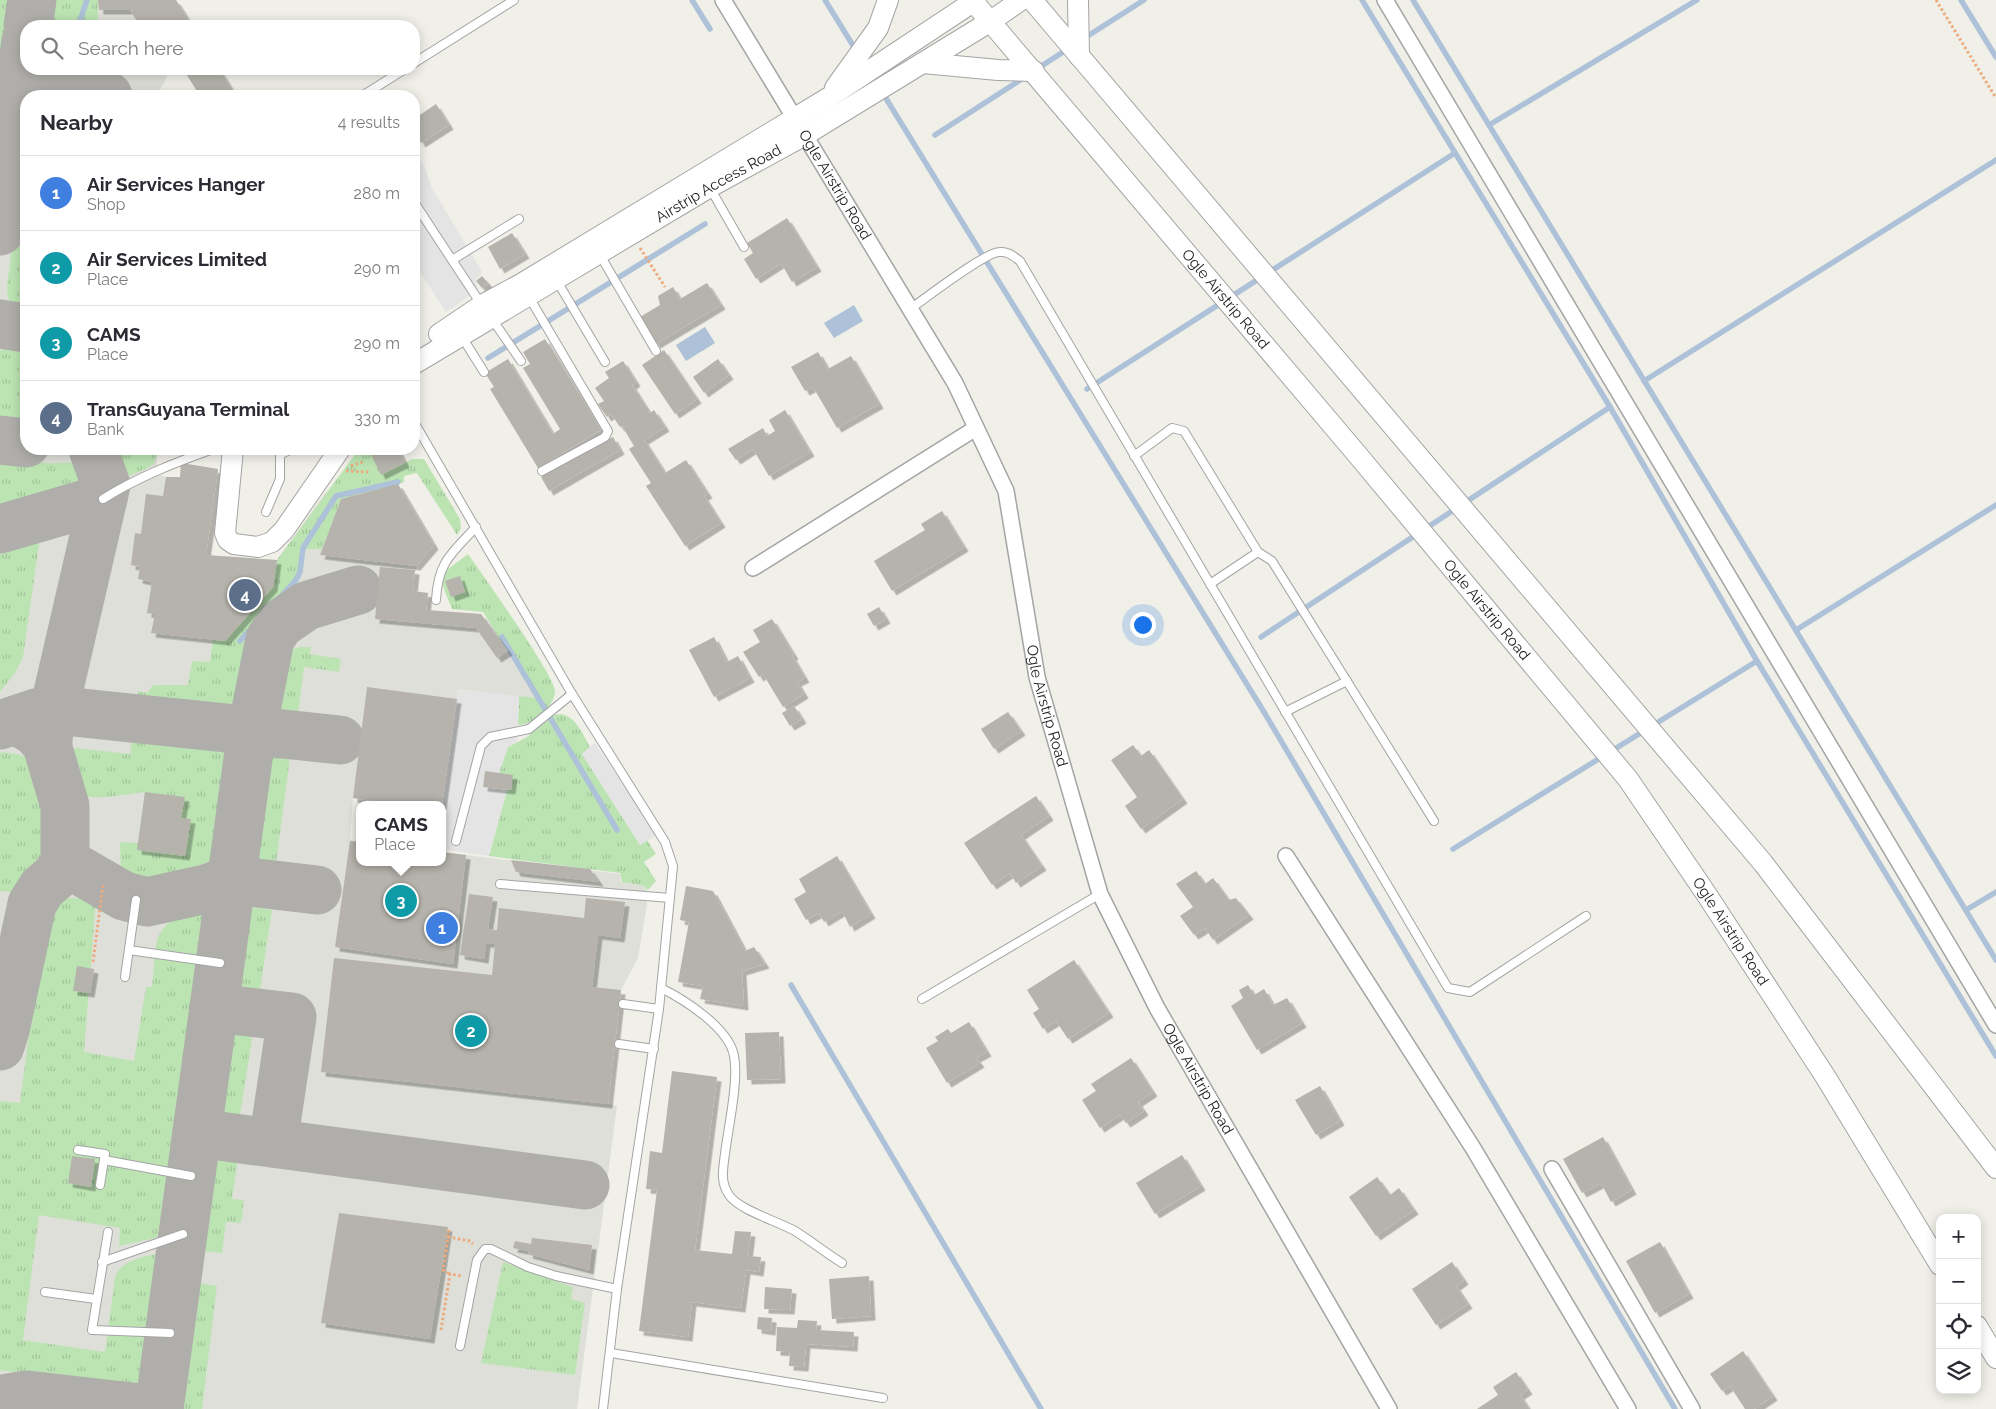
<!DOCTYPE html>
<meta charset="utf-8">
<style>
body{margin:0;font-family:Raleway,sans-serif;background:#f7f7f7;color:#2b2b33}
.controls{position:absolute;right:15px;bottom:15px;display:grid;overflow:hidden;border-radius:10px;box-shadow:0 2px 12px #0003}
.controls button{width:45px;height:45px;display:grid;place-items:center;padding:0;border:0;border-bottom:1px solid #e1e1e2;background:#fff;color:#2b2b33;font:25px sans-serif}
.you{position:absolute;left:1142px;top:624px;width:18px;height:18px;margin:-12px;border:4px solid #fff;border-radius:50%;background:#1a73e8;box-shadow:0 0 0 8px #1a73e833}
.badge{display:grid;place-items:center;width:32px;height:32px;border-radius:50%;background:#bb4915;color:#fff;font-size:16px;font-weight:700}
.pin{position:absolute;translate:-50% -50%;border:2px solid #fff;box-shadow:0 1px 5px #0006}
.popup{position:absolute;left:356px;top:801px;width:90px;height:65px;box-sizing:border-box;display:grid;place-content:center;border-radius:10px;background:#fff;filter:drop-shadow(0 1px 4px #0005);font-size:16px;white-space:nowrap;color:#7c7c81}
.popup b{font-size:19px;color:#2b2b33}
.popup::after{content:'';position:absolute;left:50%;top:100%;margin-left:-10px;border:10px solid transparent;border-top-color:#fff}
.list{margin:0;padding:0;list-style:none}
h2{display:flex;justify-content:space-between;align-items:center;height:65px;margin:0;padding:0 20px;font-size:21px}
h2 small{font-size:16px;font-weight:400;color:#7c7c81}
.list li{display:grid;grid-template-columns:32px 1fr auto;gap:15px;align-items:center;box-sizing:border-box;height:75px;padding:0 20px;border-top:1px solid #e1e1e2}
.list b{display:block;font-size:19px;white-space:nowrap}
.list p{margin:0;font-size:16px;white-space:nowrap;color:#7c7c81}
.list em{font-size:16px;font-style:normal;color:#7c7c81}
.icon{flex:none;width:28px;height:28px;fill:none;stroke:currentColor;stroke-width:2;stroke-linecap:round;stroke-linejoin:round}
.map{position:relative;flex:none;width:1996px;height:1409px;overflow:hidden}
.search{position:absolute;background:#fff;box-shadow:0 2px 12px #0003;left:20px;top:20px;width:400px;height:55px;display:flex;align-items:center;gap:12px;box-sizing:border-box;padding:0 18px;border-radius:20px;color:#7c7c81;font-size:19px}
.panel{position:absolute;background:#fff;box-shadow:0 2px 12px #0003;left:20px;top:90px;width:400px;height:365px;border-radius:20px}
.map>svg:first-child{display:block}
.airport{fill:#dfdfd9}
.grass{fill:url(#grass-tufts)}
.parking{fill:#e4e4e4}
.water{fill:#adc1d8}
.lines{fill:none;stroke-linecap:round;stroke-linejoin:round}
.stream{stroke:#adc1d8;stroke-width:5.5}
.taxiway{stroke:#afaeab;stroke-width:49}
.building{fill:#b5b3ab;filter:url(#shadow)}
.service-casing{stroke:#a4a4a4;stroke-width:10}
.minor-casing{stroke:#a4a4a4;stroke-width:18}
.tertiary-casing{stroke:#a4a4a4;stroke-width:22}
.path{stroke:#ecab7d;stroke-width:3;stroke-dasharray:2.5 2.5;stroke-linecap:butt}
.service{stroke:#fff;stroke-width:8}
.minor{stroke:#fff;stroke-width:15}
.tertiary{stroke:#fff;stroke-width:20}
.labels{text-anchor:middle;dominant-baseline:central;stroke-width:4;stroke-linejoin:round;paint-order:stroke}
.street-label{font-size:15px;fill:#202020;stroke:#fff}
</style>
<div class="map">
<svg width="1996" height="1409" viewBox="0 0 1996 1409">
<defs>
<pattern id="grass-tufts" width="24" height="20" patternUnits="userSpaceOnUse" patternTransform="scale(1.25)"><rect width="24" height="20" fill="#bce4b3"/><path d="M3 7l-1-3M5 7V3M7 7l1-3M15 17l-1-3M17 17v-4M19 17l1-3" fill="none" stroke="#a1c39a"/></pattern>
<filter id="shadow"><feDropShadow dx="4.5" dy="4.5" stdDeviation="0" flood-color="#0004"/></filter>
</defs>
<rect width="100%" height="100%" fill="#f0efe8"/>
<path class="airport" d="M0 0H176L192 26H26V69H163L167 77 160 90 163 96H26V449H172L157 455V474L166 477H180L181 463 218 469 206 555 277 560 325 493 404 482 398 485 434 545 416 566 413 591 428 593 426 610 481 614 508 651 538 699 459 689 445 810 442 805H403L353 798 350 840 360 842V862H442V852L620 874 621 882 645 886 647 905 638 958 621 990 608 1104 617 1106 577 1409H0Z"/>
<g class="grass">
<path d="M0 0H23L0 147Z"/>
<path d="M45 0H98V26H42Z"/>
<path d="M42 69H92C78 78 68 81 52 79Z"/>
<path d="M26 142V316C12 312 7 301 7 286Z"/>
<path d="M18 339H26V431L4 428 0 425V351L11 341Z"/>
<path d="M113 449H172L157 454 154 464C141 471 116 487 110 464 108 458 109 453 113 449Z"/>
<path d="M359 449H368L405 463 412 459H424L460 519 461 528 457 535 417 473 404 476V482L341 499 322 549H304L297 585 310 588 308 596 285 608 257 638 251 649 248 661 239 710 235 719 226 722 135 710 138 691 147 693 153 685H188L192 661 210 662 213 640 225 641 273 587 277 560Z"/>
<path d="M12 454C24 457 35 461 47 463 61 465 87 456 92 475 95 483 89 489 83 494L0 525V455Z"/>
<path d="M41 530 23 657 15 673 0 692V544Z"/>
<path d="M468 554C482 574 555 676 555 691 555 706 533 725 518 725L519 696 537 698 483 612 452 609C448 598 440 585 443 573Z"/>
<path d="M301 647H311L310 654 341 659 339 672 304 667 296 729 261 726C265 694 262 654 301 647Z"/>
<path d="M562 714C577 718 583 735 590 747L582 754 640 845 647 840 656 854 644 862 656 881 649 889 646 890 645 886 622 882 620 873 489 856 507 790H511L499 773 508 747 527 737 554 715Z"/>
<path d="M133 732 223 743C231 748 234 752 236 762L219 867C211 889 193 879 175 880 159 882 141 895 127 880 118 872 121 854 120 842L138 843 145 792C128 794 91 802 76 793 69 789 67 781 65 773 63 765 60 759 65 751L76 748 130 754Z"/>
<path d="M2 752 16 754 25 757 47 775 58 813 46 868 30 887 20 893 0 891V753Z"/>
<path d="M259 752 290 758 276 863 274 869 268 873 247 869 241 861Z"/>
<path d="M47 897 96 899 84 1052 134 1061 146 987H152C154 971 154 952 158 937 162 926 192 900 203 900 209 900 212 904 215 909L174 1218C171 1227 169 1233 160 1237L119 1246 120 1228 39 1215 23 1340 105 1352 115 1277C122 1259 142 1258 159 1253L163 1252 168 1256 153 1355 152 1375 148 1382 141 1387 127 1389 0 1370V1101L20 1103Z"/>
<path d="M237 905 272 910 260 990 258 996C249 1004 240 1004 230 997L226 985Z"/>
<path d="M239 1024 249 1031 252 1039 240 1115 236 1122 225 1126 214 1120 210 1109 222 1033 231 1025Z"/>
<path d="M205 1148 239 1152 232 1199 244 1200 241 1223 226 1222 222 1253 191 1250Z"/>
<path d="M503 1262 573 1287 571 1299 585 1303 575 1375 481 1363Z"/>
<path d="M188 1281 217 1286 202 1409H171Z"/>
</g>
<g class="parking">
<path d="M414 150 425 168 432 188 482 272 475 280 478 290 446 312 414 263Z"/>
<path d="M458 689 519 696 517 742 508 747 499 773 485 772 483 787 507 790 489 856 442 849V805Z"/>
<path d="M595 743 656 835 640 845 582 754Z"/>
</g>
<g class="water">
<path d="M854 305 863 321 834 338 824 323Z"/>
<path d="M705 327 715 343 686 361 676 345Z"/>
</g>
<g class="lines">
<g class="stream">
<path d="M692 0 710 29"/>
<path d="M825 0 857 52"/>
<path d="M1362 0 1610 407 1757 661 1996 1056"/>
<path d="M1413 0 1996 960"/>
<path d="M1961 0 1996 57"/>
<path d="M78 26 87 0"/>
<path d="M1083 39 1144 0"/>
<path d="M1037 69 1069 48"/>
<path d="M882 92 1264 712 1675 1409"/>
<path d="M1489 125 1697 0"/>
<path d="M935 135 1025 77"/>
<path d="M488 358 705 224"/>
<path d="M1644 381 1996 160"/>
<path d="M1087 389 1455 153"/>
<path d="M1796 630 1996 505"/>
<path d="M502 637 617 830"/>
<path d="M1261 637 1610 407"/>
<path d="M240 641 296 580 300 572 303 548 336 496 398 482"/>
<path d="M1453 849 1757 661"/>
<path d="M1966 910 1996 892"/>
<path d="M791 985 1041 1409"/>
</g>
<g class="taxiway">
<path d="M28 26 32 0"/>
<path d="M20 86 108 96"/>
<path d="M0 231 26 41"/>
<path d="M0 324 26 328"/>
<path d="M0 440 26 443"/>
<path d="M0 529 103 499"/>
<path d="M0 725 36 713 54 710 340 740"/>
<path d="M48 741 49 728 54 710 106 485 93 449"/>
<path d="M65 862 124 896 147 902 206 889 231 880 317 890"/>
<path d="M214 1008 292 1017 273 1143"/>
<path d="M0 1046 5 1030 32 904 42 888 56 876 65 862V806L47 745 36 732 16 720"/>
<path d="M197 1133 585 1185"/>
<path d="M0 1403 8 1398 27 1395 150 1409"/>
<path d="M159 1409 252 730 270 639 280 624 306 606 358 590"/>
</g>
</g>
<g class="building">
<path d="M98 0H176L192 26H140L130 10H99Z"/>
<path d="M183 69H219L236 96H200Z"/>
<path d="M436 104 449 125 421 143 414 131V119Z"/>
<path d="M787 218 817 267 792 282 781 263 756 279 744 259 753 253 747 243Z"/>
<path d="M512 233 525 254 500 269 488 247Z"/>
<path d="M482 276 488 283 482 288 476 281Z"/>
<path d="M707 283 721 305 656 344 640 317 660 305 658 296 673 287 680 299Z"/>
<path d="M545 339 601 430 538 468 490 389 494 387 485 373 508 359 553 434 560 429 523 368 530 364 523 352Z"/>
<path d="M664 350 697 399 675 414 642 365Z"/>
<path d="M818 352 828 369 851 356 879 404 837 428 813 387 805 391 791 367Z"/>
<path d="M718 359 729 375 704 393 693 377Z"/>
<path d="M623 361 636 382 632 385 650 413 654 410 665 427 644 440 665 473 686 460 708 494 704 496 721 523 685 546 646 486 651 483 629 449 634 446 622 426 620 427 611 414 607 417 598 404 604 401 595 388 609 378 605 372Z"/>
<path d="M785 410 810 452 769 476 753 449 736 460 728 449 763 428 767 436 775 431 769 420Z"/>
<path d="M613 437 620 450 549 491 541 477Z"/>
<path d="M368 449H398L405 463 381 475Z"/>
<path d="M181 463 218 469 206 555 277 560 273 587 225 641 151 633 155 614 147 613 152 582 138 579 140 567 131 565 135 533 141 534 146 494 163 496 166 477H180Z"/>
<path d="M398 484 434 545 416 566 320 555 341 499Z"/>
<path d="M942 511 964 547 892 591 874 561 925 530 921 524Z"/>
<path d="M380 567 415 570 413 591 428 593 426 610 481 614 508 651 497 658 476 628 375 619Z"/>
<path d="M460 576 465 592 451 597 445 581Z"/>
<path d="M879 607 886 619 874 626 867 614Z"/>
<path d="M772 619 794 655 792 656 805 678 797 682 804 694 783 707 763 674 759 677 743 652 760 642 753 630Z"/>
<path d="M714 637 727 662 738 656 750 678 714 697 689 650Z"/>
<path d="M367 687 457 699 442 805H400L353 798Z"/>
<path d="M794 706 802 719 790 726 782 713Z"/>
<path d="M1008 712 1021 731 994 749 981 729Z"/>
<path d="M1133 745 1141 756 1149 750 1183 799 1141 829 1125 806 1137 797 1111 760Z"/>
<path d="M485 771 513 775 511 790 483 787Z"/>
<path d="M145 792 185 797 181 818 191 819 185 856 137 850Z"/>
<path d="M1036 796 1049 816 1021 835 1042 866 1016 883 1010 873 992 885 964 843Z"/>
<path d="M350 841 360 842V862H442V852L466 855 453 964 335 947Z"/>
<path d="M837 856 871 914 850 927 842 911 824 922 819 913 806 920 794 899 806 892 799 879Z"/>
<path d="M511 860 590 869 599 882 516 872Z"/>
<path d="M1196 871 1205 884 1213 878 1229 900 1236 898 1249 915 1213 940 1205 928 1194 935 1180 916 1193 907 1176 884Z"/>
<path d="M686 886 713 891 745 951 754 947 765 964 742 971 744 1006 700 999 703 986 678 982 689 922 680 920Z"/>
<path d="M469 894 493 897 488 929 497 930 499 908 584 918 586 898 625 902 620 938 598 935 592 987 621 990 608 1104 321 1072 334 958 492 975 495 944 486 943 484 959 460 955Z"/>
<path d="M1074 960 1109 1013 1068 1039 1056 1021 1043 1029 1033 1013 1039 1009 1027 990Z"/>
<path d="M77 966 94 969 90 993 73 991Z"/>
<path d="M1248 985 1254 995 1264 989 1273 1005 1287 998 1302 1023 1257 1050 1231 1006 1243 998 1239 990Z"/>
<path d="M969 1022 987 1052 976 1058 980 1063 947 1083 926 1048 938 1041 935 1037 948 1029 951 1033Z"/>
<path d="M779 1032 781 1079 747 1080 745 1033Z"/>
<path d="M1131 1058 1153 1092 1138 1102 1144 1111 1126 1123 1120 1115 1100 1128 1082 1100 1096 1091 1091 1084Z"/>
<path d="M672 1071 717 1077 695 1250 732 1254 735 1231 751 1232 748 1256 761 1257 759 1272 746 1270 741 1308 692 1302 688 1337 639 1331 657 1190 646 1189 650 1151 662 1153Z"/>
<path d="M1320 1086 1340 1121 1316 1135 1295 1100Z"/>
<path d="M1603 1137 1632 1190 1611 1202 1601 1183 1582 1193 1563 1159Z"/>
<path d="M1182 1155 1201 1186 1155 1214 1136 1183Z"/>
<path d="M72 1156 95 1159 91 1187 68 1183Z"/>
<path d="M1377 1177 1390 1195 1399 1188 1414 1210 1376 1236 1349 1197Z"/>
<path d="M339 1213 448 1227 430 1339 321 1323Z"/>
<path d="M532 1238 592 1245 589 1270 528 1254 529 1251 513 1248 515 1241 531 1244Z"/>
<path d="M1660 1242 1689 1294 1655 1313 1626 1261Z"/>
<path d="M1452 1262 1464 1280 1456 1286 1468 1304 1436 1325 1412 1289Z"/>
<path d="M869 1276 871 1316 832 1319 829 1279Z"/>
<path d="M765 1287 792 1289 790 1310 764 1309Z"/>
<path d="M758 1317 772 1318 771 1331 757 1329Z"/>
<path d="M798 1320 817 1321 816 1330 854 1332 853 1347 806 1344 804 1367 789 1366 790 1352 776 1351 777 1327 797 1328Z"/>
<path d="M1743 1351 1773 1396 1754 1409H1745L1730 1386 1722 1391 1710 1374Z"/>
<path d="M1516 1372 1528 1390 1520 1395 1529 1409H1477L1498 1395 1493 1387Z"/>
</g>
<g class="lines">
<defs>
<g id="service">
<path d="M414 63 514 0"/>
<path d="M362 96 405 69"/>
<path d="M710 188 744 247"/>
<path d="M414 202 481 304"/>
<path d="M600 255 656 351"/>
<path d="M452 260 519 219"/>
<path d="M557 281 605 362"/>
<path d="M529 297 608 431 605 437 542 471"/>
<path d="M910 309C926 298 984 253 999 252 1008 251 1013 256 1020 261L1448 988 1470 992 1586 916"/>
<path d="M492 319 521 361"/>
<path d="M462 337 484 372"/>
<path d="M414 422 572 694 665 842 673 866 659 1009 617 1289 603 1409"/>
<path d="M281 454 292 449"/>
<path d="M1134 456 1172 428 1184 431 1258 552 1272 561 1434 821"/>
<path d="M103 499C138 477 174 463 213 449"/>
<path d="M266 512 280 479V449"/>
<path d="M1210 584 1258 552"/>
<path d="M436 600C438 562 451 554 476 527"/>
<path d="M1285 712 1347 681"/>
<path d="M456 841 481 746 490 737 529 729 572 694"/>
<path d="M500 884 670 898"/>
<path d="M129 950 220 963"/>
<path d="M125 977 136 900"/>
<path d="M661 988C685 1000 729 1028 734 1056 739 1081 728 1128 725 1154 723 1169 720 1182 729 1195 739 1210 777 1221 795 1231 811 1241 826 1253 842 1263"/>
<path d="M922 999 1100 894"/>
<path d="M623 1004 659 1009"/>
<path d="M619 1044 654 1049"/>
<path d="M78 1150 105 1154 100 1185"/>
<path d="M104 1160 191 1176"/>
<path d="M108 1232 92 1330 170 1333"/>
<path d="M102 1262 183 1234"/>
<path d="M45 1292 96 1299"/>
<path d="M460 1346 477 1260 485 1249H491L528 1267 556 1276 617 1289"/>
<path d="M611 1353 883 1398"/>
</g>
<g id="minor">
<path id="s1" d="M723 0 955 383 1006 491 1037 677 1100 894 1157 1008 1389 1409"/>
<path d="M1385 0 1996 1025"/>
<path d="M753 568 976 428"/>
<path d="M1286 856 1473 1148 1628 1409"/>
<path d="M1552 1169 1692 1409"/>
</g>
<g id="tertiary">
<path id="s2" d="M972 0 1356 453 1628 779 1707 895 1825 1076 1940 1265"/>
<path d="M1032 0 1763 863 1996 1168"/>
<path d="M1078 0 1079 56"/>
<path d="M923 63 998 70 1034 71"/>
<path d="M835 88 878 28 888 0"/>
<path d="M439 334 482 305 521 284 828 98 976 0"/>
<path id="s3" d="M414 364 710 187 805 135 991 21 1021 0"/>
<path d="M233 449 225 533 228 540 234 544 258 547 272 542 284 530 340 449"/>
<path d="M1977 1326 1996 1358"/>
</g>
</defs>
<use href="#service" class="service-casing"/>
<use href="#minor" class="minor-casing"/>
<use href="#tertiary" class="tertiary-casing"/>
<g class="path">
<path d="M1936 0 1996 98"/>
<path d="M640 248 665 287"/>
<path d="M351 466 365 461"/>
<path d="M346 471 369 472"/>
<path d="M93 962 103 884"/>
<path d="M449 1230 443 1270 450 1274"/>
<path d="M448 1237 470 1241 473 1244"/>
<path d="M441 1330 450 1274 462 1276"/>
</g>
<use href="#service" class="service"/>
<use href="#minor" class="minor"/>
<use href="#tertiary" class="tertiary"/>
</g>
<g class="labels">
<g class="street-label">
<text stroke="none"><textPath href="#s3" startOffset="354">Airstrip Access Road</textPath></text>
<text stroke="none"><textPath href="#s1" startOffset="216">Ogle Airstrip Road</textPath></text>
<text stroke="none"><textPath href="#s2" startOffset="392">Ogle Airstrip Road</textPath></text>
<text stroke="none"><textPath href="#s2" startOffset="798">Ogle Airstrip Road</textPath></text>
<text stroke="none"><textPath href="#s1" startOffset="786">Ogle Airstrip Road</textPath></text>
<text stroke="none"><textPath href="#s2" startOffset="1202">Ogle Airstrip Road</textPath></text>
<text stroke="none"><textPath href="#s1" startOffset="1191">Ogle Airstrip Road</textPath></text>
</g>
</g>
</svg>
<div class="controls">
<button>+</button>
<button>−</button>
<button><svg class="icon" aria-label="locate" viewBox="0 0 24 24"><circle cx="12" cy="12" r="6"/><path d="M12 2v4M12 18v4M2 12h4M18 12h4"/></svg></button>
<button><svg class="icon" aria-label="layers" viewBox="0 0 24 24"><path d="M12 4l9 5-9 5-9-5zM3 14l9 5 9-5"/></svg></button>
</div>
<div class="you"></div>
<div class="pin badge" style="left:442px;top:928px;background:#3f7fe0">1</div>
<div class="pin badge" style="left:471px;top:1031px;background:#0f9aa8">2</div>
<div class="pin badge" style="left:401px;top:901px;background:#0f9aa8">3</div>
<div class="popup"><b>CAMS</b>Place</div>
<div class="pin badge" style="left:245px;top:595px;background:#5c6f8a">4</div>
<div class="search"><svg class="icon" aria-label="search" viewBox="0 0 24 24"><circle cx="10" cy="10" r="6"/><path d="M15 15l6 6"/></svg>Search here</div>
<section class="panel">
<h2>Nearby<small>4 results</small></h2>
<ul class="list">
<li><span class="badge" style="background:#3f7fe0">1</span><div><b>Air Services Hanger</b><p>Shop</p></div><em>280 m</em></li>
<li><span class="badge" style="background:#0f9aa8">2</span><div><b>Air Services Limited</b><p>Place</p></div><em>290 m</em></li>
<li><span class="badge" style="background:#0f9aa8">3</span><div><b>CAMS</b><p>Place</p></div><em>290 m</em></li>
<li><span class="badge" style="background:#5c6f8a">4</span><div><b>TransGuyana Terminal</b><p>Bank</p></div><em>330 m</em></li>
</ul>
</section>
</div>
